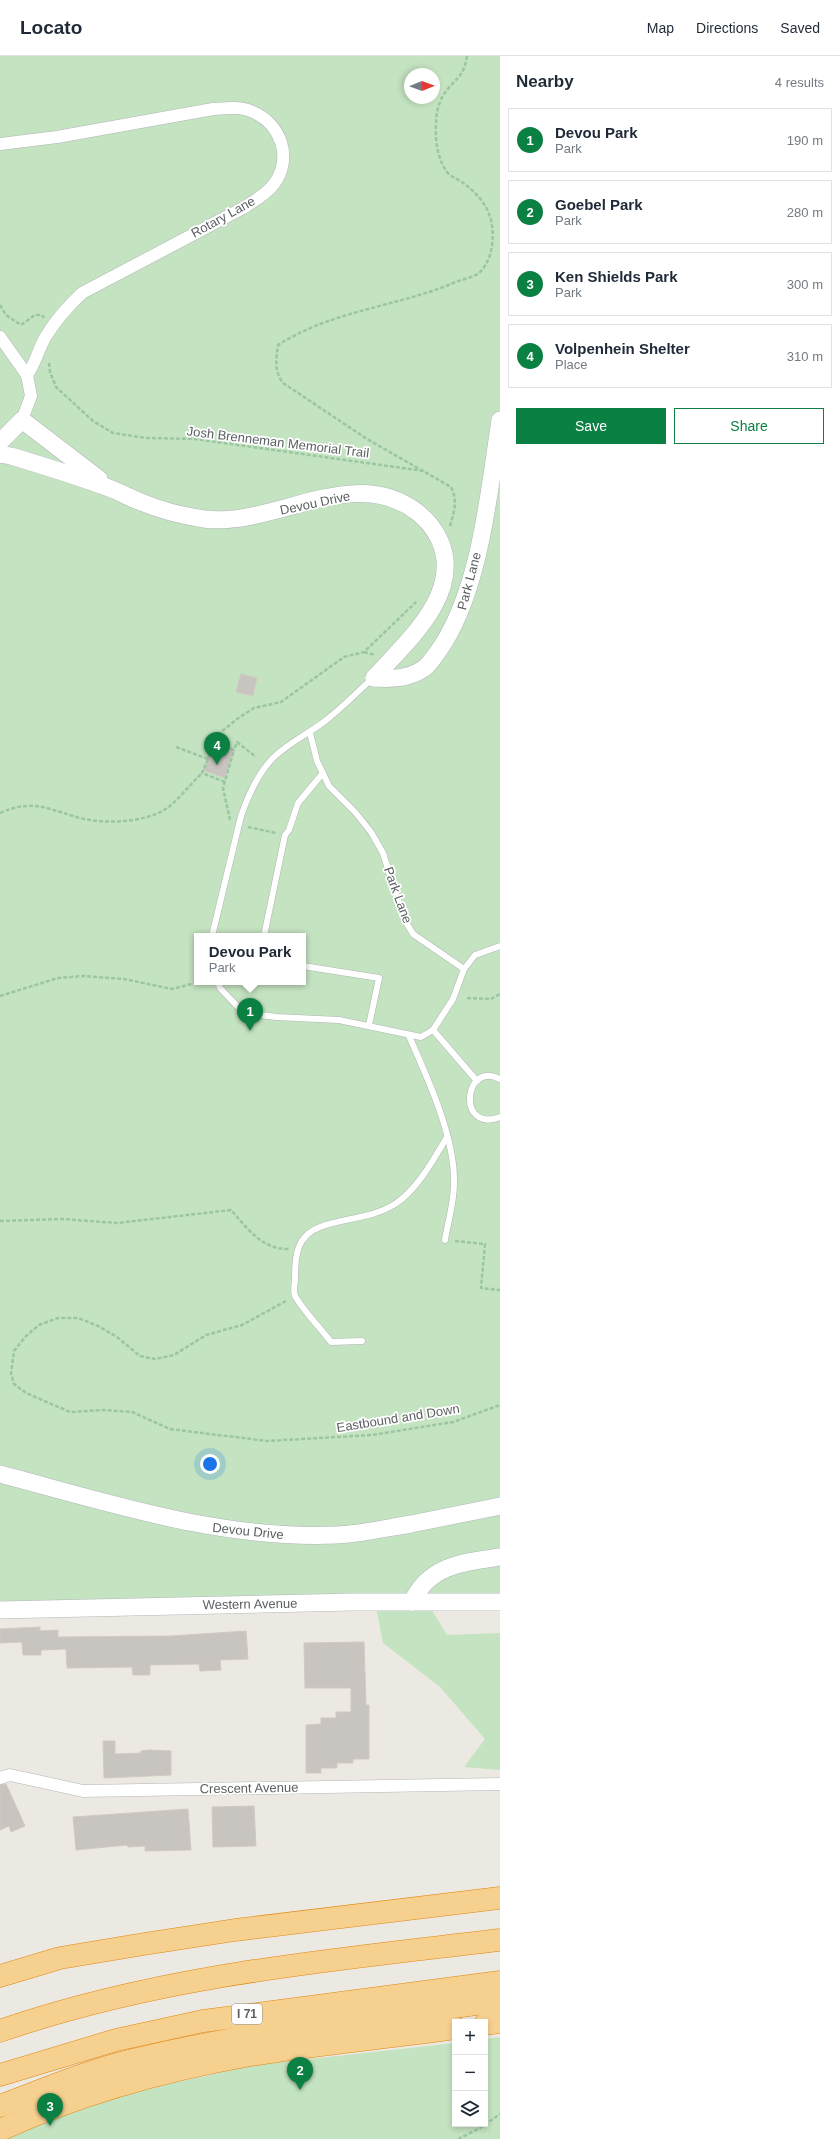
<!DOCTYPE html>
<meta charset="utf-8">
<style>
body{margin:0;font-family:Arial,sans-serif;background:#f6f6f7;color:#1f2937}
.controls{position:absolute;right:12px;bottom:12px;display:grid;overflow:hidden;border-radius:0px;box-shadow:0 2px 6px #0003}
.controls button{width:36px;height:36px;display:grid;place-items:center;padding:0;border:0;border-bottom:1px solid #e0e1e3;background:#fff;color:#1f2937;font:20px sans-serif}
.compass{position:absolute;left:404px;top:12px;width:36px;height:36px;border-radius:50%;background:#fff;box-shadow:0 2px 6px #0003;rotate:89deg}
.you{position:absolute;left:210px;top:1408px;width:14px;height:14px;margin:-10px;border:3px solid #fff;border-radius:50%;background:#1a73e8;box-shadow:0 0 0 6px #1a73e833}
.badge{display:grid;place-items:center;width:26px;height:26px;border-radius:50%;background:#0b8043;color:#fff;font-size:13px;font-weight:700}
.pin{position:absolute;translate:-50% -33px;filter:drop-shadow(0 1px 2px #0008)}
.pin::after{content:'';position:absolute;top:21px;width:14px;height:12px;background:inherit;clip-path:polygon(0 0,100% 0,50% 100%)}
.popup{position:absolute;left:194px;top:877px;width:112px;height:52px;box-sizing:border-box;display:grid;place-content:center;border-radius:0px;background:#fff;filter:drop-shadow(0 1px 3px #0005);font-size:13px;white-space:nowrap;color:#747a83}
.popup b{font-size:15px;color:#1f2937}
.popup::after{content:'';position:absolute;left:50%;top:100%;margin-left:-8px;border:8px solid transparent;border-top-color:#fff}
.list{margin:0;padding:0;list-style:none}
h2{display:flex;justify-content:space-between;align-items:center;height:52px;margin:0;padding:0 16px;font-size:17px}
h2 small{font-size:13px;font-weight:400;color:#747a83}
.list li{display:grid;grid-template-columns:26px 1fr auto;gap:12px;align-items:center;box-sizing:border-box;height:64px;margin:0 8px 8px;padding:0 8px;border:1px solid #e0e1e3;border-radius:0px}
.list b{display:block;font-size:15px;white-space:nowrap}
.list p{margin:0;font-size:13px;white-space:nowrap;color:#747a83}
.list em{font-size:13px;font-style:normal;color:#747a83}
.actions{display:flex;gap:8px;padding:12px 16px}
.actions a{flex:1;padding:9px 0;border:1px solid #0b8043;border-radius:0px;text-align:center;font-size:14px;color:#0b8043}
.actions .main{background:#0b8043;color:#fff}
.icon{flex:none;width:22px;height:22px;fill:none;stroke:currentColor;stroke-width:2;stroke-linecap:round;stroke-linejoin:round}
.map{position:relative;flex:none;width:500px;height:2083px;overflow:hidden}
header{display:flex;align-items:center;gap:24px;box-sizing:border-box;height:56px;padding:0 20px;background:#fff;border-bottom:1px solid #e0e1e3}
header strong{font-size:19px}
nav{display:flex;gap:22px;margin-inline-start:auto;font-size:14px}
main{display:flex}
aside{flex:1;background:#fff}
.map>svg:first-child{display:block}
.green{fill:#c4e3c0;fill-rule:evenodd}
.building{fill:#c8c4c0;stroke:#d1cac1}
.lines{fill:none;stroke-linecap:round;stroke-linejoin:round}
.lane-casing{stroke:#b3b6b9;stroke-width:7}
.street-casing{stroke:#b3b6b9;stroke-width:13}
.secondary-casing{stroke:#b2b6b9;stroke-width:18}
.highway-casing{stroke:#e1860d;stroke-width:23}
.path{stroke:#9bc6a2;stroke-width:2.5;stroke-dasharray:4 2;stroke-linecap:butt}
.lane{stroke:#fff;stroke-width:6}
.street{stroke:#fff;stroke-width:12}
.secondary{stroke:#fff;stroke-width:17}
.highway{stroke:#f6d08f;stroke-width:22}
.labels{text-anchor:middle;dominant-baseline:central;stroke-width:3.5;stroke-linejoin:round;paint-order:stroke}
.shield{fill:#fff;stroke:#8c8f91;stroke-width:1}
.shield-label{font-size:12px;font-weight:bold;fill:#5b5f62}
.street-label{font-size:13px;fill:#5b5f62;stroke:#fff}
</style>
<header>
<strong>Locato</strong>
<nav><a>Map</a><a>Directions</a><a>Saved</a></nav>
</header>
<main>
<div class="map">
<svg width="500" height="2083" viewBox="0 0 500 2083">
<rect width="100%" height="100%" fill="#ece9e2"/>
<g class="green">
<path d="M0 0H500V1546H427L447 1579 500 1577V1714L464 1711 485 1683 440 1631 383 1587 375 1546 0 1554ZM410 18H434V42H410ZM197 880H303V926H197Z"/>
<path d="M500 1981V2083H5L62 2058 118 2041 173 2027 255 2009 455 1987V2068H485V1983Z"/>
</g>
<g class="building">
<path d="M241 618 257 622 253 640 236 636Z"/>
<path d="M214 686 234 694 225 722 203 714Z"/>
<path d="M40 1571V1575L58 1574V1581L171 1580 246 1575 248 1603 220 1604 221 1614 200 1615 199 1608 150 1609V1619H133L132 1611 67 1612 66 1593 41 1594V1599H23L22 1586 0 1587V1573Z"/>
<path d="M364 1586 366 1649H369V1703H353V1707H337V1712H321V1717H306V1669L321 1668V1662H336V1656H351V1632H305L304 1587Z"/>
<path d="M103 1685H115V1698L141 1697V1695L149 1694 171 1695V1719L104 1722Z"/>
<path d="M6 1728 25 1770 11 1776 9 1770 0 1774V1729Z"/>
<path d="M254 1750 256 1790 213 1791 212 1751Z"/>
<path d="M188 1753 191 1794 145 1795V1790L128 1791 127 1789 76 1794 73 1761Z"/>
</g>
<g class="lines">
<defs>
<g id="lane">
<path d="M310 677 317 705 329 730 355 756 371 776 383 797 404 863 413 878 464 913"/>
<path d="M212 880 241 760C248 740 258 717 273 702 288 687 308 678 325 665 342 652 357 636 373 622"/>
<path d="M264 880 285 779 289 774 298 747 323 717"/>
<path d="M303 910 379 922 369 969"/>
<path d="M218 926 220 932 237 950 253 958 276 961 339 964 421 981 433 974 453 943 464 913 475 899 500 890"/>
<path d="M433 974 477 1025"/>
<path d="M409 980C427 1021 454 1079 454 1124 455 1143 448 1165 445 1184"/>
<path d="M500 1023C463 1004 457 1078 500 1061"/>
<path d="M362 1285 331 1286C320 1271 304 1256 295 1240 293 1235 295 1227 295 1222 295 1201 296 1180 320 1171 344 1162 373 1162 395 1148 417 1134 434 1103 447 1081"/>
</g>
<g id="street">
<path d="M0 88 57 81 213 53C226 52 241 50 253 56 281 68 293 102 274 128 267 138 255 144 245 151L82 237C68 250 56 264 46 280 38 293 36 307 27 319"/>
<path d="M0 281 27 319 31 340 22 364"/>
<path d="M0 1722 10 1719 83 1735 500 1728"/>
</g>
<g id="secondary">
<path d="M0 386 22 364 99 423"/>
<path d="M0 398 11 400C44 410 77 420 109 432 120 436 130 442 141 446 160 454 184 460 204 463 274 472 353 407 417 456 428 465 434 472 440 485 463 538 406 586 374 622"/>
<path d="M374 622C391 623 408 623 423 613 429 609 433 602 437 597 480 538 489 436 500 364"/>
<path d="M0 1418C110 1447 221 1484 336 1479 361 1478 386 1472 411 1468 440 1462 470 1456 500 1450"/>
<path d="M412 1546C429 1509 464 1506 500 1501"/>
<path d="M0 1554 353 1546H500"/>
</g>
<g id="highway">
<path d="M0 1920 60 1902 144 1888 235 1874 500 1842"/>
<path d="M485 1968 500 1966"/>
<path d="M0 1975C161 1919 332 1904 500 1884"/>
<path d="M0 2019 116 1984 203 1965 500 1926"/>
<path d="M0 2050C43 2034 85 2016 129 2005 250 1975 376 1962 500 1945"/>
<path d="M0 2074C77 2039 162 2015 245 2000 315 1988 385 1982 455 1972"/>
</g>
</defs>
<use href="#lane" class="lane-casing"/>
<use href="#street" class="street-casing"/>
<use href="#secondary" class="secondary-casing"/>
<use href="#highway" class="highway-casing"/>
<g class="path">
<path d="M0 249 6 259 21 269 35 259H42L44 262"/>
<path d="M49 307 50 316 56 331 93 365 113 377 146 382 195 383 424 415"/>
<path d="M450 470C454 457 458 444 451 431L367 383 283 327C274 315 276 304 278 289 331 255 394 251 451 228 459 224 472 222 479 217 492 205 494 185 492 169 489 150 477 137 462 126 457 123 450 120 447 116 437 102 435 83 436 67 436 57 439 46 444 38 455 22 464 22 467 0"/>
<path d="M364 596 375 599"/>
<path d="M214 686 234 694 237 686 256 701"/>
<path d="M176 691 208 703 214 686 221 676 237 663 254 652 281 646 344 601 364 596 416 546"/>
<path d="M208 703 202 717 225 726"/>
<path d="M0 757C30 744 44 751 73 760 99 769 148 768 170 750 181 740 191 728 202 717"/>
<path d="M230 764 223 732 234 694"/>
<path d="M248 771 276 777"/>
<path d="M0 940 58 922 84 920 124 923 172 933 199 926"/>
<path d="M467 942 491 943 500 938"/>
<path d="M0 1165 62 1163 117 1167 231 1154C247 1172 262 1194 289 1193"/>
<path d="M455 1185 485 1188 481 1232 500 1234"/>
<path d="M286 1245 242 1269 206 1279 174 1299 155 1303 140 1300 117 1281 98 1270 78 1262H58L39 1269 26 1280 14 1295 11 1318 14 1328 26 1337 70 1356 103 1354 132 1356 170 1373 267 1385 372 1379 453 1366 500 1349"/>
<path d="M458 2083 480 2072 500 2058"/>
</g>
<use href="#lane" class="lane"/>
<use href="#street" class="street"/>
<use href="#secondary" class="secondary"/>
<use href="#highway" class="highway"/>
</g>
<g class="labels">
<rect class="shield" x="232" y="1948" width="30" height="20" rx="3"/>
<g class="shield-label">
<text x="247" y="1958">I 71</text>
</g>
<g class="street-label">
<text transform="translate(223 161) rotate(-29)">Rotary Lane</text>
<text transform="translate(278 386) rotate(7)">Josh Brenneman Memorial Trail</text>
<text transform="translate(315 447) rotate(-12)">Devou Drive</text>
<text transform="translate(469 525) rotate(-75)">Park Lane</text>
<text transform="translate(398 839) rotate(70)">Park Lane</text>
<text transform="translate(398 1362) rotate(-9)">Eastbound and Down</text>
<text transform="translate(248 1475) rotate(6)">Devou Drive</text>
<text transform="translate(250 1548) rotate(-1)">Western Avenue</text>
<text transform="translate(249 1732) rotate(-1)">Crescent Avenue</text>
</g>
</g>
</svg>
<div class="controls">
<button>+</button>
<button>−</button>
<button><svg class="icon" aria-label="layers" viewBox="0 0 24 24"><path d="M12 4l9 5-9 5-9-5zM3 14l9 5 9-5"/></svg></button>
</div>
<svg class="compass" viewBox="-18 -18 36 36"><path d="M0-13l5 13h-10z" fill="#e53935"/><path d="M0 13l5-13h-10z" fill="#747a83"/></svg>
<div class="you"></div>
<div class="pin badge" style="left:250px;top:975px">1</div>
<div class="popup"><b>Devou Park</b>Park</div>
<div class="pin badge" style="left:300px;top:2034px">2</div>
<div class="pin badge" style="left:50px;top:2070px">3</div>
<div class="pin badge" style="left:217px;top:709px">4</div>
</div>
<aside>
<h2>Nearby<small>4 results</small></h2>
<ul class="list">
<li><span class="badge">1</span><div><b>Devou Park</b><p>Park</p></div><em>190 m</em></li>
<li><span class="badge">2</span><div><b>Goebel Park</b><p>Park</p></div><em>280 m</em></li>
<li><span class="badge">3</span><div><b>Ken Shields Park</b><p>Park</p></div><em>300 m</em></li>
<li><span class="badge">4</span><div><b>Volpenhein Shelter</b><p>Place</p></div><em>310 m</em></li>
</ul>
<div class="actions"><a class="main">Save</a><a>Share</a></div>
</aside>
</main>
